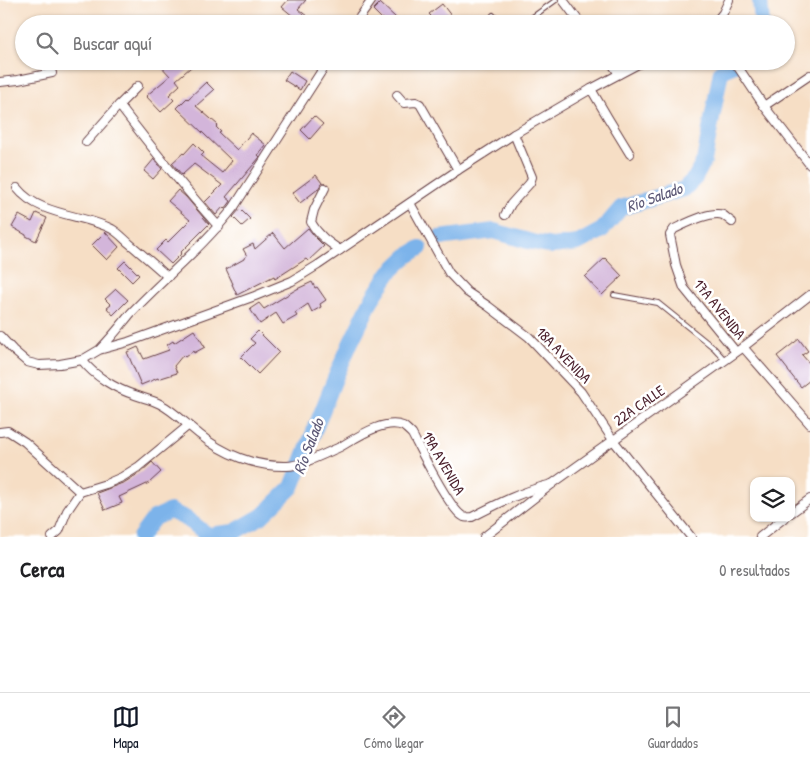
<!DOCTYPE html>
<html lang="es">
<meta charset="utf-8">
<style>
body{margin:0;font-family:"Patrick Hand",sans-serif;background:#f2f2f2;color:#202124}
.controls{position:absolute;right:15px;bottom:15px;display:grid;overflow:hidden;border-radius:10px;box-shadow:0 1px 4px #0004}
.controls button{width:45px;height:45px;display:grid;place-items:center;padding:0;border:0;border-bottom:1px solid #e0e0e0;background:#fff;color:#202124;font:25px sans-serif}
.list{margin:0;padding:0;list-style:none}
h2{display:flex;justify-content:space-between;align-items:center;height:65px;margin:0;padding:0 20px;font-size:21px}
h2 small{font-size:16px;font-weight:400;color:#757577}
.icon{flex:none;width:28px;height:28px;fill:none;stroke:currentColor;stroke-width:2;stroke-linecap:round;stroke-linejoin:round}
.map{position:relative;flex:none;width:810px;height:537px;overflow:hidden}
.search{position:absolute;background:#fff;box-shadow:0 1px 4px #0004;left:15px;right:15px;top:15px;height:55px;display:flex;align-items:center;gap:12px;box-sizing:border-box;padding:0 18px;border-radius:28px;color:#757577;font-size:19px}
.sheet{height:155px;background:#fff}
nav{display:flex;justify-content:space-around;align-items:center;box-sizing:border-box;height:70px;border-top:1px solid #e0e0e0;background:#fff;font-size:14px;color:#757577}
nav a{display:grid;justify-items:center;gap:2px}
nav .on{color:#111827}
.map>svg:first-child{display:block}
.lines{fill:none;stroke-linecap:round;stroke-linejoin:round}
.river{stroke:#7bb3ea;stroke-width:16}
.building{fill:#d3b5da}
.service-casing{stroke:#643c42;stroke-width:6}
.minor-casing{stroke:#643c42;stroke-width:10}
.service{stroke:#fff;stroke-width:4}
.minor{stroke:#fff;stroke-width:8}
.labels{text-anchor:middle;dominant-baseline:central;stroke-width:5;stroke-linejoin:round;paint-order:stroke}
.street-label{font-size:15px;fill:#4a1f2b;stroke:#fff}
.water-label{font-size:16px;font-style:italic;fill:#5e5a77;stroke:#fff}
</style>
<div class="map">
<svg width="810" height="537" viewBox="0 0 810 537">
<rect width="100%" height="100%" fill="#fff"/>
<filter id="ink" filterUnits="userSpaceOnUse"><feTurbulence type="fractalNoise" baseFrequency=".02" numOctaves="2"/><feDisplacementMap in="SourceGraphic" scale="10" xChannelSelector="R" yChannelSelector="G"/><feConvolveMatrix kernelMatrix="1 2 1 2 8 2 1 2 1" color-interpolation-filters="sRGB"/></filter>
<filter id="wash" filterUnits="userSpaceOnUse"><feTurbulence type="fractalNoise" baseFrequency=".0096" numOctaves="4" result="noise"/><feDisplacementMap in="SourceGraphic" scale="20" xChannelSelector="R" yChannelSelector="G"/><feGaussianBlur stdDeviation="1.12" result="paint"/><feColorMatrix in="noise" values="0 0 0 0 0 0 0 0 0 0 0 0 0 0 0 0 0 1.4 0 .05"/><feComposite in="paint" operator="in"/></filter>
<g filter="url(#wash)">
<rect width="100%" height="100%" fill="#f6dec5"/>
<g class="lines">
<g class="river">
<path d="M760 0 762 24"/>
<path d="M439 238 494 231 528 241 552 246 578 243 602 230 621 208 684 189 695 178 704 161 721 71 735 65"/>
<path d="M140 537 154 518 170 511 187 519 208 535 234 532 262 516 292 487 336 376 351 342 372 299 390 272 407 256 420 248"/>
</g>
</g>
<g id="blocks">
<g class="building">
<path d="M288 0H306L298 9 308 17 302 24H295L291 20 294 17 282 7Z"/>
<path d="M380 3 396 18 389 24H387L373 10Z"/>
<path d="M442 4 452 17 444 24H423L431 16 429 14Z"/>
<path d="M164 61H198L176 80 180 85 169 95 174 100 161 112 146 96 170 76 160 65Z"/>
<path d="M290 71 305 81 300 90 284 80Z"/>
<path d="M206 82 214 90 196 106 218 125 216 127 221 132 219 133 237 150 251 133 266 145 258 155 260 157 226 197 231 201 229 204 225 209 223 207 216 215 205 202 222 185 194 164 182 175 172 163 183 153 184 154 194 143 204 153 201 156 222 173 232 161 177 108 187 98 188 99Z"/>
<path d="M314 116 323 124 310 139 301 130Z"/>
<path d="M154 159 162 169 153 179 144 171Z"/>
<path d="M316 175 322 183 318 189 300 203 292 193Z"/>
<path d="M178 190 186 197 209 224 180 253 181 254 171 264 156 250 166 240 168 242 190 220 168 201Z"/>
<path d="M240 209 250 219 242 226 233 217Z"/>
<path d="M36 213 47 218 36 241 26 236V235L12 227 19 215 32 222Z"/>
<path d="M308 228 316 238 324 246 308 261 306 259 275 279 274 276 237 295 232 284H233L226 269 244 259V258L247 256 243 249 253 244 255 249 273 233 285 248Z"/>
<path d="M105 232 119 247 107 260 92 245Z"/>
<path d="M605 258 622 276 602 295 585 277Z"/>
<path d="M125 261 139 275 132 282 118 268Z"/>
<path d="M312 282 315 288 317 287 326 300 320 304 321 307 312 312 308 304 295 313 297 316 283 324 276 313 260 324 250 309 259 303 264 309 297 289Z"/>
<path d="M116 289 128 300 113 315 107 308 111 305 105 299Z"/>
<path d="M194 330 205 347 194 353 193 351 185 357 183 355 174 366 177 373 158 379V378L141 385 127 352 138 347 144 359 169 350 167 345 173 341 174 343Z"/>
<path d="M258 331 279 352 258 374 241 357 255 343 250 339Z"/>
<path d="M799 339 808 351 802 355 810 364V380L801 387 788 371V370L777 356Z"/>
<path d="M152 462 161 472 149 483 119 497 122 503 105 510 97 493 125 482 141 472Z"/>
</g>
</g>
</g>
<g filter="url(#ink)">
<use href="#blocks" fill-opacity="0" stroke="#643c42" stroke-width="1"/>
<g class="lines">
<defs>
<g id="service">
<path d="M493 15 501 24"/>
<path d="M523 24 556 0"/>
<path d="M455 65 462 61"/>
<path d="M614 295 658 303 714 348 725 360"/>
</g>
<g id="minor">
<path d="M563 0 581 24"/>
<path d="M355 24 372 0"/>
<path d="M714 24 723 13 729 0"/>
<path d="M610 61 619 74"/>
<path d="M734 61 764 106 810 165"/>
<path d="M0 82 18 80 52 73"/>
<path d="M591 89 608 118 630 154"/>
<path d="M397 95 404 103 416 102 420 104 458 170"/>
<path d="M119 105C151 147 184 188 219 227"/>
<path d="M764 106 810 75"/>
<path d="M86 142 119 105 138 86"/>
<path d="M17 188C39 216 83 214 112 229 119 233 124 239 130 244 143 255 156 266 168 277"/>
<path d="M325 188 314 210 311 222C318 235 328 242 340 250"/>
<path d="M410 203 449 273 467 292 488 306 529 337 581 392 613 440 691 537"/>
<path d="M505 215 511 204 530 183 532 177 514 134"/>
<path d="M732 222C729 220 726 217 723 215 711 210 685 224 674 229L670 235 676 265 684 288 736 352"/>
<path d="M0 336 13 350 27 362 39 365 60 364 82 360 99 350 128 342 255 296 292 281 318 265 458 170 514 134 591 89 644 61"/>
<path d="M743 347 810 424"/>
<path d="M101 348C112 337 121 325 131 313 165 277 204 246 234 207L328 61"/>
<path d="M82 360C94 376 116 389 135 395 143 398 152 400 160 404 174 411 186 424 199 434 223 454 255 467 287 466 301 466 326 453 340 447 356 438 384 418 403 426 406 428 409 431 412 434 420 449 450 511 464 517 467 518 469 517 472 517 499 503 523 491 552 484"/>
<path d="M0 432 8 431 25 442 80 492"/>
<path d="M791 513 810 499"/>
<path d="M52 537 59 531 67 511 80 492 106 484 122 477 138 467 189 425"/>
<path d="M484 537 552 484 738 351 810 295"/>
<path d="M760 537 784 518"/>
</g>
</defs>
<use href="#service" class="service-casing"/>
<use href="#minor" class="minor-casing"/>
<use href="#service" class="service"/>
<use href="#minor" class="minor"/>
</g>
</g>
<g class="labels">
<g class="street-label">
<text transform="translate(720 309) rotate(51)">17A AVENIDA</text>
<text transform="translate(564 355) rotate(46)">18A AVENIDA</text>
<text transform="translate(639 405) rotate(-35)">22A CALLE</text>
<text transform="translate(444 463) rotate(60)">19A AVENIDA</text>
</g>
<g class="water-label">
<text transform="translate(654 197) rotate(-20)">Río Salado</text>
<text transform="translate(308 446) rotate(-69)">Río Salado</text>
</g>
</g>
</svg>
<div class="controls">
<button><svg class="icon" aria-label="layers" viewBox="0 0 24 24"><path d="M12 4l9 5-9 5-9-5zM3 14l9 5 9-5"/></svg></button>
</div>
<div class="search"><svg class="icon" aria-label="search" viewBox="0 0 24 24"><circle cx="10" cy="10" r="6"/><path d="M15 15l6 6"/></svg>Buscar aquí</div>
</div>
<section class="sheet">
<h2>Cerca<small>0 resultados</small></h2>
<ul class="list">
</ul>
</section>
<nav>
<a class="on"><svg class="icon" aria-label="map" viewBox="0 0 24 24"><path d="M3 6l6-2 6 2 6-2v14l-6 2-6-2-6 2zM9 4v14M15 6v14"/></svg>Mapa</a>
<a><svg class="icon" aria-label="directions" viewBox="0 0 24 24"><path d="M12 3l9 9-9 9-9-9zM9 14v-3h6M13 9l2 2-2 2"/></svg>Cómo llegar</a>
<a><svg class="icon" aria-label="saved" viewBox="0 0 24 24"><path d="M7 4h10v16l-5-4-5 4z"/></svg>Guardados</a>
</nav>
